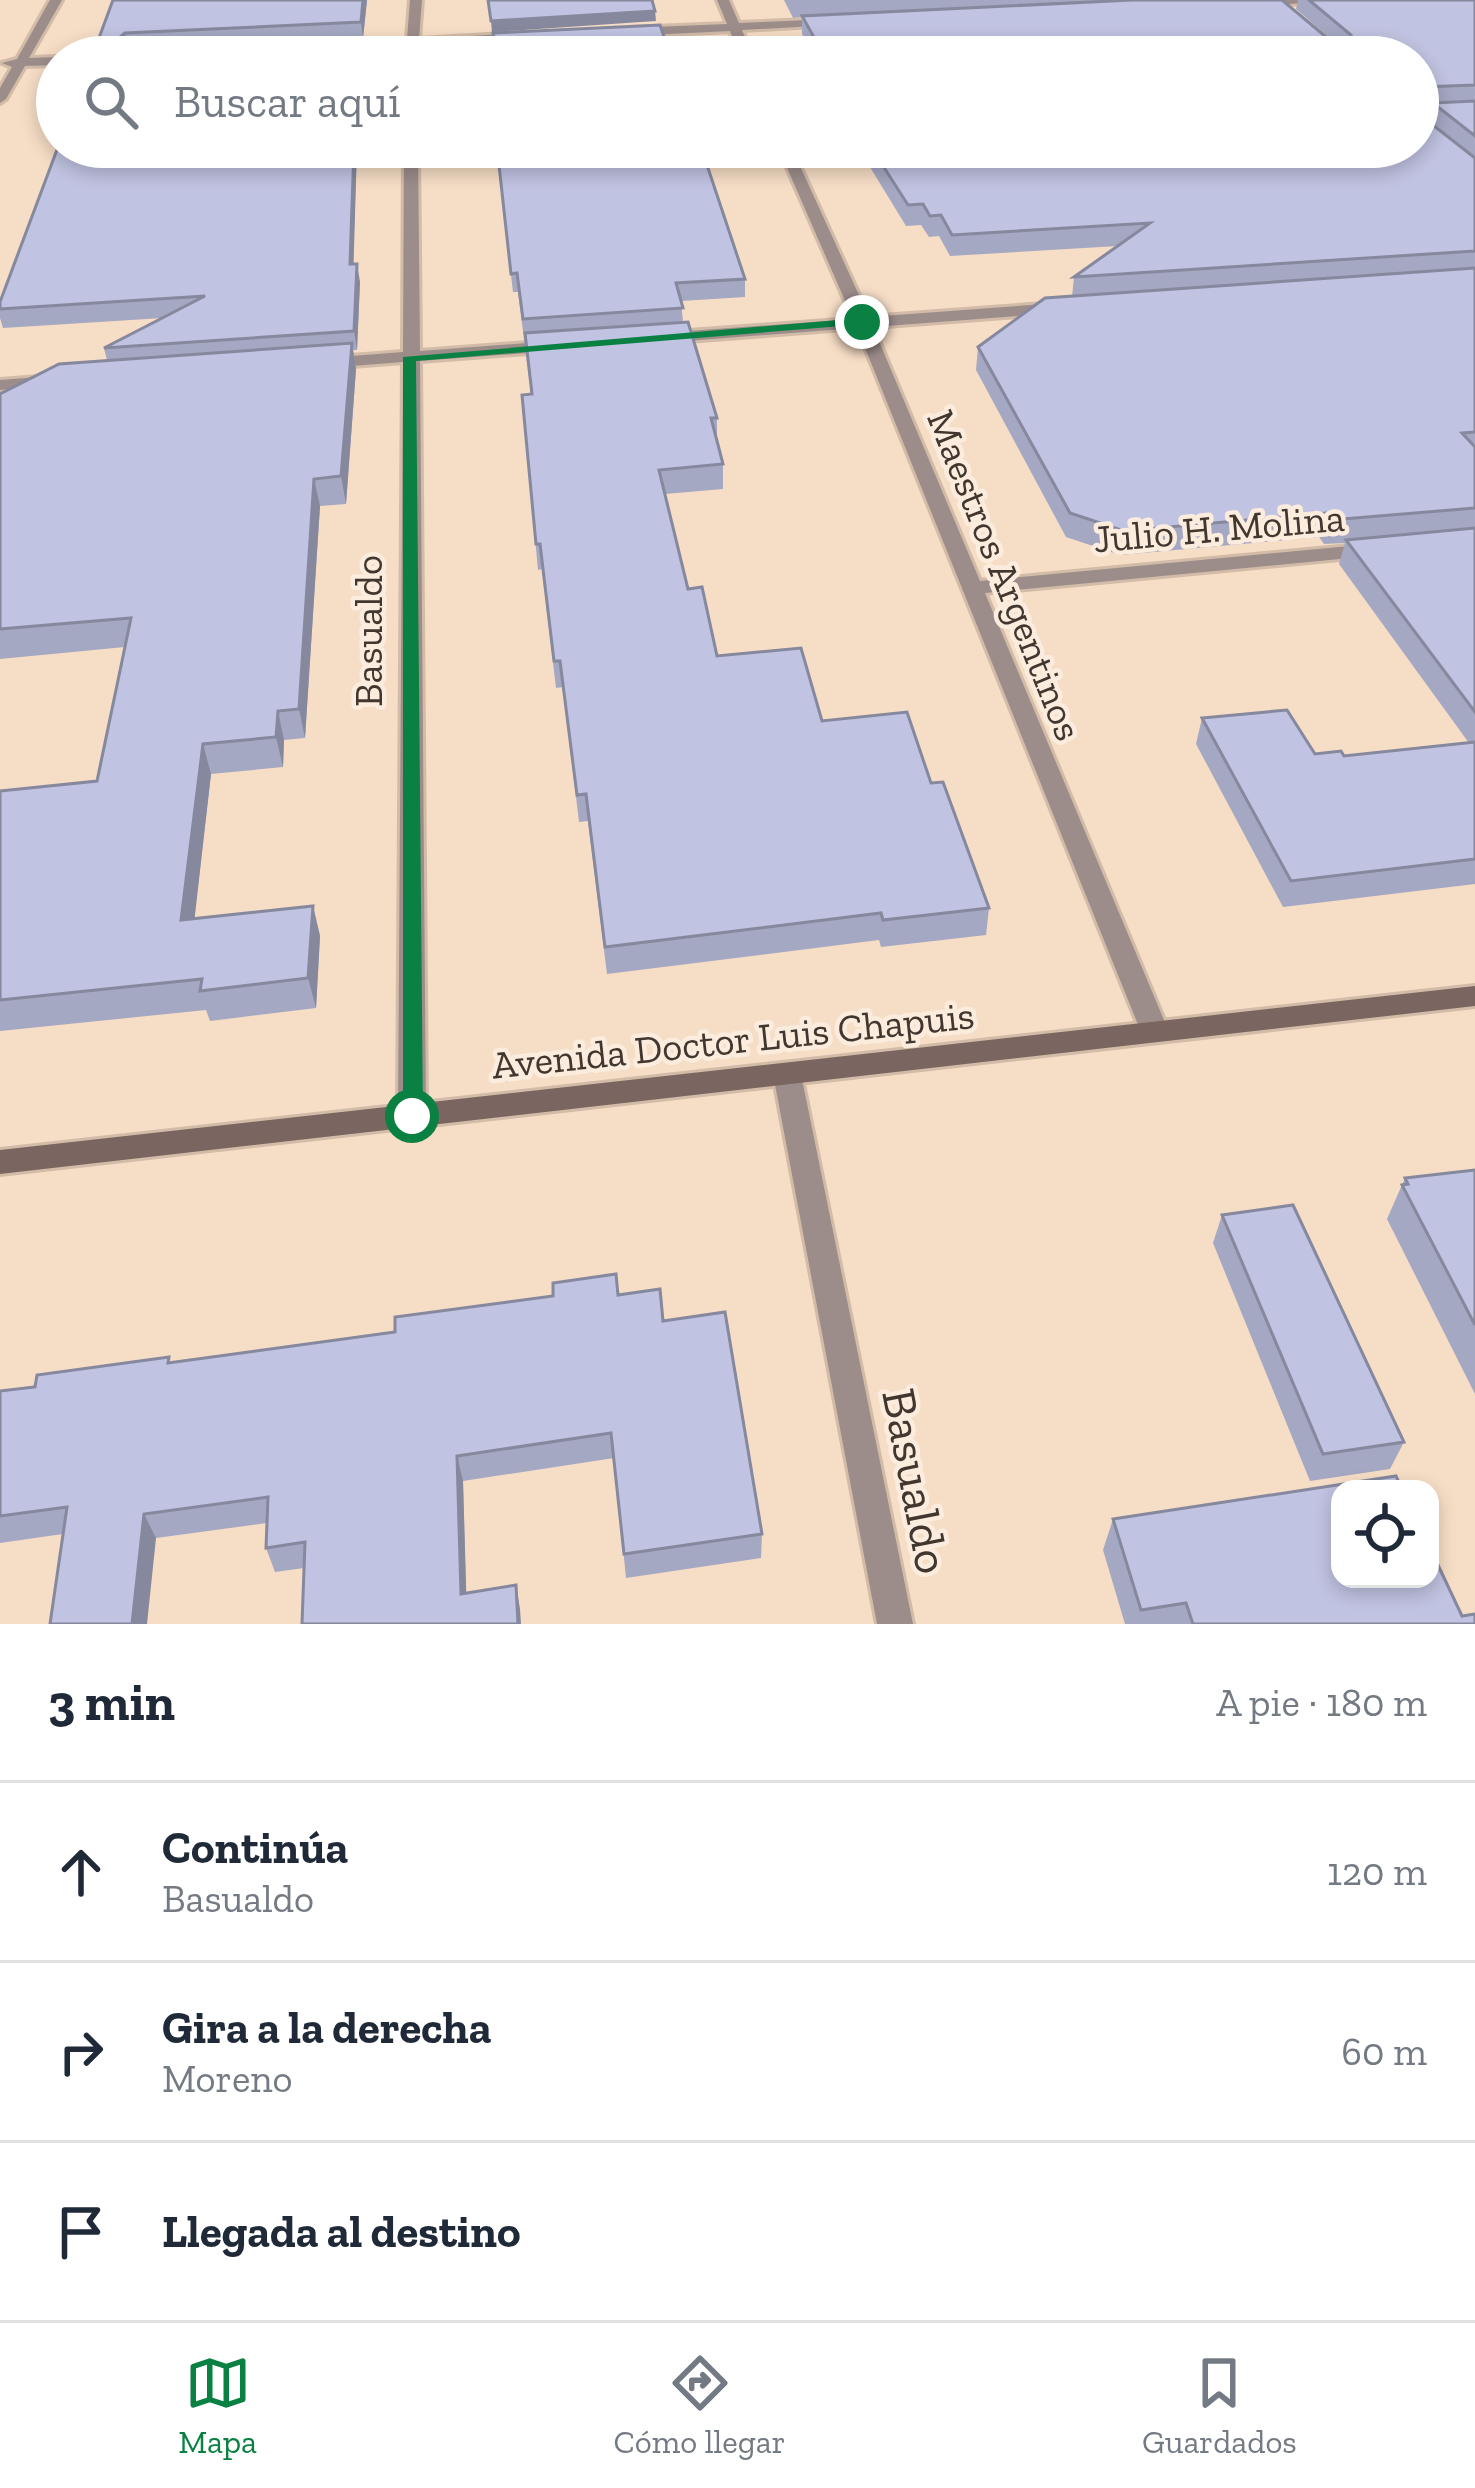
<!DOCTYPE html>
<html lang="es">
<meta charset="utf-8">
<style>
body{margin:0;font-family:"Zilla Slab",serif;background:#f2f2f3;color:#1f2937}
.controls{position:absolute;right:36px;bottom:36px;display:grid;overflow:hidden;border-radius:24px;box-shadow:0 6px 18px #0003}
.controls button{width:108px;height:108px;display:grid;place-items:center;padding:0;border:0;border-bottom:3px solid #e0e1e3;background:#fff;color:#1f2937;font:60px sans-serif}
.stop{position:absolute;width:36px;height:36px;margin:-27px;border:9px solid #0b8043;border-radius:50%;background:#fff}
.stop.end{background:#0b8043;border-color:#fff;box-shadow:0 3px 12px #0008}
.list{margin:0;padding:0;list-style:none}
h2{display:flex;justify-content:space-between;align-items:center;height:156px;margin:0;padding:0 48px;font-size:51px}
h2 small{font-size:39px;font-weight:400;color:#747a83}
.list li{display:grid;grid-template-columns:78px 1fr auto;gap:36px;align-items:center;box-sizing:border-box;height:180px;padding:0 48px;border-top:3px solid #e0e1e3}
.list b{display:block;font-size:45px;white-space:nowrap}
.list p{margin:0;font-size:39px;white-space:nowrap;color:#747a83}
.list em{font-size:39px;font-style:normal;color:#747a83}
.icon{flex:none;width:66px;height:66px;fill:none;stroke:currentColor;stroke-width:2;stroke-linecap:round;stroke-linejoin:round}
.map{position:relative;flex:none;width:1475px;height:1624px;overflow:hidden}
.search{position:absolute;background:#fff;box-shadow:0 6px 18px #0003;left:36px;right:36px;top:36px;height:132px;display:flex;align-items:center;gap:30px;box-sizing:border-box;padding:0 42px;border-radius:66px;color:#747a83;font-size:45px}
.sheet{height:696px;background:#fff}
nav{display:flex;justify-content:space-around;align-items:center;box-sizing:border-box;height:168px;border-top:3px solid #e0e1e3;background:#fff;font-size:33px;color:#747a83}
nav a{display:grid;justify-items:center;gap:6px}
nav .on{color:#0b8043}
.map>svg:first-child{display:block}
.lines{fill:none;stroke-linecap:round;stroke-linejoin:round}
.street-casing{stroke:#d2bca8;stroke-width:6}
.secondary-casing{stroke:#d2bca8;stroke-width:6}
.street{fill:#9c8d8b;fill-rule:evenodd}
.secondary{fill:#7a6561;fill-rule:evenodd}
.wall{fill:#a5a8c2;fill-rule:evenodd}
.shaded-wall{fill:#86889e}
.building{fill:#c0c3e1;stroke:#86889e;stroke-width:3}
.route{fill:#0b8043}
.labels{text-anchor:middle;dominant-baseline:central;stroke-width:9;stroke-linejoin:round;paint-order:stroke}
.street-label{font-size:39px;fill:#41372e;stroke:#fbecde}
.near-street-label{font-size:48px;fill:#41372e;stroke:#fbecde}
</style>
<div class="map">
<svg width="1475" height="1624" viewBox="0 0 1475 1624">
<rect width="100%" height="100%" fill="#f6ddc6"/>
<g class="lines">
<defs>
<g id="street">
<path d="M50 0H62L29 58 57 57V65L25 66 6 99 0 103V88L12 67 2 63 17 59Z"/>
<path d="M410 0H422L419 39 522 33 528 37 522 41 419 46 418 57H406L407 47 329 51 323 47 329 43 407 39Z"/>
<path d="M717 0H729L739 23 833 19 839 22 833 25 742 30 753 57H741L730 31 628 36 622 32 628 28 727 24Z"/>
<path d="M1342 0 1252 7 1246 4 1264 0Z"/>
<path d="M1475 107V115L1418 118V110Z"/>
<path d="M404 147H418L420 351 554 341 562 346 554 351 420 361 426 1116 422 1124 412 1128 402 1124 398 1116 403 362 326 368 318 363 326 358 403 352Z"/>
<path d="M778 147H865L858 151 795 155 869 317 1057 303 1065 308 1057 313 873 327 980 581 1371 544 1381 550 1371 556 985 593 1169 1032 1165 1039 1155 1042 1145 1039 1141 1032 857 328 661 343 653 338 661 333 853 319Z"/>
<path d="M51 376 60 381 57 385 0 390V380Z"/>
<path d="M787 1063 797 1066 801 1074 913 1624H877L773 1074 777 1066Z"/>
</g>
<path id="secondary" d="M1475 986V1006L0 1174V1150Z"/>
</defs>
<use href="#street" class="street-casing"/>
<use href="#secondary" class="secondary-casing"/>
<use href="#street" class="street"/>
<use href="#secondary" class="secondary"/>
</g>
<g class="wall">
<path d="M113 0H367L363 38H359L361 53 92 57Z"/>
<path d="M784 0H1282L1334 42 1296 9 1298 0H1475V884L1283 907 1196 744 1202 718 1315 754 1344 756 1469 743 1339 564 1345 543 1324 544 1319 537 1120 555 1066 537 976 370 978 347 1072 297 1074 277 1118 246 950 256 939 236 929 237 921 225 906 226 862 154 863 147H1418V57H814L802 34V17L793 18ZM1420 105H1432L1428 121 1420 115Z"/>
<path d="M58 147H357L353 264 360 282 357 350H353L356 369 346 504 320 506 305 738 284 740 283 767 211 774 194 919 313 906 320 936 316 1008 210 1021 206 1010 0 1031V791L97 781 125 647 0 659V394L107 360 104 348 163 318 3 328 0 318V302Z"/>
<path d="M496 147 745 279V297L681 301 683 322 717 418V442L723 464V489L665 494 688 589 717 656 822 721 931 783 989 908 986 935 881 947 879 940 607 974 588 821 579 822 563 687 556 688 542 569 538 570 522 395 531 394 518 292H513Z"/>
<path d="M1475 1170V1394L1387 1219 1405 1178Z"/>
<path d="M1222 1215 1404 1442 1390 1469 1310 1481 1213 1243Z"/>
<path d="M618 1295 663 1321 762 1534 761 1558 626 1578 614 1458 463 1481 466 1593 520 1609 304 1568 275 1572 266 1548 267 1523 156 1538 63 1534 0 1543V1391L171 1363 395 1332Z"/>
<path d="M1113 1519 1462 1616 1475 1624H1125L1103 1550Z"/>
</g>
<g class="shaded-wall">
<path d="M363 0H367L363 38 361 22Z"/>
<path d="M655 11 656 21 492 32 491 21Z"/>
<path d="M125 33 129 49 119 56 115 41Z"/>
<path d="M354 147H357L353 283 350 264Z"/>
<path d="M357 264 360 282 357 350 354 331Z"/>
<path d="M352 343 356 369 346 504 341 476Z"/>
<path d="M314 479 320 506 305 738 299 709Z"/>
<path d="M278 711 284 740 283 767 276 737Z"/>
<path d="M203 744 211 774 191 950 181 920Z"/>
<path d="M313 906 320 936 316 1008 308 978Z"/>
<path d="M457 1456 463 1481 467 1618 461 1594Z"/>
<path d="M144 1514 156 1538 147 1624H132Z"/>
<path d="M516 1585 520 1609 521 1624H518Z"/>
</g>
<g class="building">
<path d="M113 0H363L361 22 125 33 115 41 120 46 359 38 357 57H92Z"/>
<path d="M488 0H652L655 11 491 21Z"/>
<path d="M1132 0H1282L1332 42 1348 43 1351 35 1309 0H1475V85L1423 87 1418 91 1420 115 1475 158V251L1074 277 1150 223 952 235 941 215 930 216 923 204 908 205 871 147H1418V57H825L802 16Z"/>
<path d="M660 25 671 57H497L493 33Z"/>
<path d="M1475 101V136L1433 103Z"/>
<path d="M58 147H354L350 264H357L354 331 104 348 205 296 0 309V302Z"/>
<path d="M497 147H701L745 279 676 283 683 308 523 319 517 273 511 274Z"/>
<path d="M1475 268V432L1462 433 1475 447V508L1331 520 1326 513 1124 531 1070 513 978 347 1045 298Z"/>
<path d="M688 322 717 418H711L723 464 659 470 688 589 702 587 717 656 801 648 822 721 907 712 931 783 943 782 989 908 883 920 881 913 605 947 586 794 577 795 560 661H554L540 544H536L522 395 532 394 525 333Z"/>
<path d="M352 343 341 476 314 479 299 709 278 711 276 737 203 744 181 920 313 906 308 978 200 991 202 979 0 1000V791L97 781 131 618 0 629V394L59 364Z"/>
<path d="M1475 528V712L1346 540Z"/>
<path d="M1287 710 1315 754 1341 751 1344 756 1475 742V859L1291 881 1202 718Z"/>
<path d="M1475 1170V1325L1402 1185 1408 1184 1405 1178Z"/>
<path d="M1293 1205 1404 1442 1323 1454 1222 1215Z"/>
<path d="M616 1274 618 1295 660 1289 663 1321 725 1312 762 1534 624 1554 611 1433 457 1456 461 1594 516 1585 518 1624H302L305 1542 266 1548 268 1497 144 1514 132 1624H50L67 1507 0 1516V1391L35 1387 37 1375 169 1357 168 1363 395 1332V1317L553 1296V1283Z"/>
<path d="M1396 1476 1402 1489H1340V1579H1430V1548L1462 1616 1475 1614V1624H1193L1186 1603 1141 1610 1113 1519Z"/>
</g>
<path class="route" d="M862 318 867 324 416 361 423 1116 412 1125 403 1122V357Z"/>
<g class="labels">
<g class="street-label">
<text transform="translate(1219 528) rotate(-5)">Julio H. Molina</text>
<text transform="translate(1005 575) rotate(68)">Maestros Argentinos</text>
<text transform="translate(368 631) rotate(-90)">Basualdo</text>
<text transform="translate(733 1040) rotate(-6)">Avenida Doctor Luis Chapuis</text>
</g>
<g class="near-street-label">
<text transform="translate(916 1481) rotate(79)">Basualdo</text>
</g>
</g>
</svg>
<div class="controls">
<button><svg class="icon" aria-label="locate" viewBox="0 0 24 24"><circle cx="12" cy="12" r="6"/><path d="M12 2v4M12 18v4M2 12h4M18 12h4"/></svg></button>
</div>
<div class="stop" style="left:412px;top:1116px"></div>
<div class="stop end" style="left:862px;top:322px"></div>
<div class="search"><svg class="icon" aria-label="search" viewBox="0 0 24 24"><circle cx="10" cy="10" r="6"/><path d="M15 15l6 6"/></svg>Buscar aquí</div>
</div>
<section class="sheet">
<h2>3 min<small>A pie · 180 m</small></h2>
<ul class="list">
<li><svg class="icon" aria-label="ahead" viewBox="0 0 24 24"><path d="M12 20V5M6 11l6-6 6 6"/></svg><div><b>Continúa</b><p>Basualdo</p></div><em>120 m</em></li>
<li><svg class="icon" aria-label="right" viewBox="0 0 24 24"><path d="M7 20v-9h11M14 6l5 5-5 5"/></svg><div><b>Gira a la derecha</b><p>Moreno</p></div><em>60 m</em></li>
<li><svg class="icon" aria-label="arrive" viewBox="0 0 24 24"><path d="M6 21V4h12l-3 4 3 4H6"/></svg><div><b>Llegada al destino</b></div></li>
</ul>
</section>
<nav>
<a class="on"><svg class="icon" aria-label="map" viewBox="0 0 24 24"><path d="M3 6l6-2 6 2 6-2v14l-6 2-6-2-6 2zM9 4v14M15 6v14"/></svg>Mapa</a>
<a><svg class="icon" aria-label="directions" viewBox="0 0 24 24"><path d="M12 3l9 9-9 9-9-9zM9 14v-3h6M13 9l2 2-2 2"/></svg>Cómo llegar</a>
<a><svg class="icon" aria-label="saved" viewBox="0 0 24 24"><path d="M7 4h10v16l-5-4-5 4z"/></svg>Guardados</a>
</nav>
